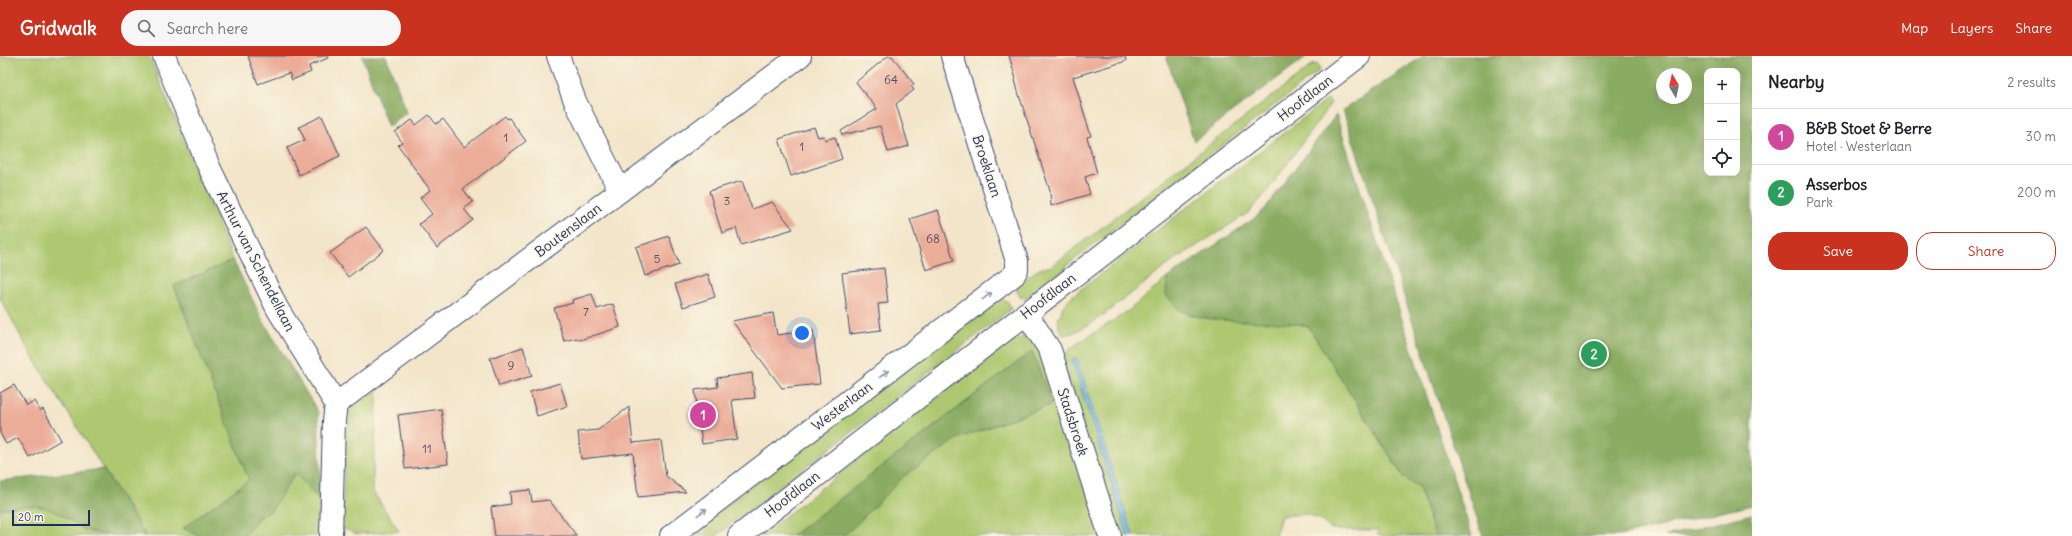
<!DOCTYPE html>
<meta charset="utf-8">
<style>
body{margin:0;font-family:Delius,sans-serif;background:#f6f6f6;color:#202124}
.controls{position:absolute;right:12px;top:12px;display:grid;overflow:hidden;border-radius:8px;box-shadow:0 4px 16px #0002}
.controls button{width:36px;height:36px;display:grid;place-items:center;padding:0;border:0;border-bottom:1px solid #e0e0e0;background:#fff;color:#202124;font:20px sans-serif}
.compass{position:absolute;left:1656px;top:12px;width:36px;height:36px;border-radius:50%;background:#fff;box-shadow:0 4px 16px #0002;rotate:351deg}
.scale{position:absolute;left:12px;bottom:10px;width:78px;box-sizing:border-box;padding-left:4px;border:2px solid #1b2f5e;border-top:0;font-size:11px;line-height:14px;white-space:nowrap;color:#1b2f5e;-webkit-text-stroke:3px #fcf5e5;paint-order:stroke}
.you{position:absolute;left:802px;top:277px;width:14px;height:14px;margin:-10px;border:3px solid #fff;border-radius:50%;background:#1a73e8;box-shadow:0 0 0 6px #1a73e833}
.badge{display:grid;place-items:center;width:26px;height:26px;border-radius:50%;background:#c8321e;color:#fff;font-size:13px;font-weight:700}
.pin{position:absolute;translate:-50% -50%;border:2px solid #fff;box-shadow:0 1px 4px #0006}
.list{margin:0;padding:0;list-style:none}
h2{display:flex;justify-content:space-between;align-items:center;height:52px;margin:0;padding:0 16px;font-size:17px}
h2 small{font-size:13px;font-weight:400;color:#757577}
.list li{display:grid;grid-template-columns:26px 1fr auto;gap:12px;align-items:center;box-sizing:border-box;height:56px;padding:0 16px;border-top:1px solid #e0e0e0}
.list b{display:block;font-size:15px;white-space:nowrap}
.list p{margin:0;font-size:13px;white-space:nowrap;color:#757577}
.list em{font-size:13px;font-style:normal;color:#757577}
.actions{display:flex;gap:8px;padding:12px 16px}
.actions a{flex:1;padding:9px 0;border:1px solid #c8321e;border-radius:16px;text-align:center;font-size:14px;color:#c8321e}
.actions .main{background:#c8321e;color:#fff}
.icon{flex:none;width:22px;height:22px;fill:none;stroke:currentColor;stroke-width:2;stroke-linecap:round;stroke-linejoin:round}
.map{position:relative;flex:none;width:1752px;height:480px;overflow:hidden}
header{display:flex;align-items:center;gap:24px;box-sizing:border-box;height:56px;padding:0 20px;background:#c8321e;color:#fff}
header strong{font-size:19px}
nav{display:flex;gap:22px;margin-inline-start:auto;font-size:14px}
.search{width:280px;height:36px;background:#f6f6f6;display:flex;align-items:center;gap:10px;box-sizing:border-box;padding:0 14px;border-radius:22px;color:#757577;font-size:15px}
main{display:flex}
aside{flex:1;background:#fff}
.map>svg:first-child{display:block}
.green{fill:#adc86f;stroke:#647c66}
.forest{fill:#8aac62;stroke:#526e60;fill-rule:evenodd}
.water{fill:#6cb3e3;stroke:#4471a0}
.building{fill:#ebac98}
.lines{fill:none;stroke-linecap:round;stroke-linejoin:round}
.minor-casing{stroke:#3b4a6e;stroke-width:24}
.tertiary-casing{stroke:#3b4a6e;stroke-width:24}
.minor{stroke:#fff;stroke-width:22}
.tertiary{stroke:#fff;stroke-width:22}
.oneway{stroke:#8d97ae}
.labels{text-anchor:middle;dominant-baseline:central;stroke-width:3;stroke-linejoin:round;paint-order:stroke}
.number-label{font-size:12px;fill:#4f4e6c}
.street-label{font-size:14px;fill:#1b2f5e;stroke:#fcf5e5}
</style>
<header>
<strong>Gridwalk</strong>
<div class="search"><svg class="icon" aria-label="search" viewBox="0 0 24 24"><circle cx="10" cy="10" r="6"/><path d="M15 15l6 6"/></svg>Search here</div>
<nav><a>Map</a><a>Layers</a><a>Share</a></nav>
</header>
<main>
<div class="map">
<svg width="1752" height="480" viewBox="0 0 1752 480">
<rect width="100%" height="100%" fill="#fcf5e5"/>
<filter id="ink" filterUnits="userSpaceOnUse"><feTurbulence type="fractalNoise" baseFrequency=".025" numOctaves="2"/><feDisplacementMap in="SourceGraphic" scale="8" xChannelSelector="R" yChannelSelector="G"/><feConvolveMatrix kernelMatrix="1 2 1 2 8 2 1 2 1" color-interpolation-filters="sRGB"/></filter>
<filter id="wash" filterUnits="userSpaceOnUse"><feTurbulence type="fractalNoise" baseFrequency=".012" numOctaves="4" result="noise"/><feDisplacementMap in="SourceGraphic" scale="16" xChannelSelector="R" yChannelSelector="G"/><feGaussianBlur stdDeviation="0.9" result="paint"/><feColorMatrix in="noise" values="0 0 0 0 0 0 0 0 0 0 0 0 0 0 0 0 0 1.4 0 .05"/><feComposite in="paint" operator="in"/></filter>
<g filter="url(#wash)">
<rect width="100%" height="100%" fill="#f2e5c9"/>
<g class="green">
<path d="M0 0H149L233 204 174 230 249 424 183 472 200 480H146L30 297 0 242Z"/>
<path d="M1314 8 1318 9 1320 14 1066 210 1067 212 1026 242H1022L1017 236V229L1039 213 1052 210Z"/>
<path d="M1328 43 1331 47 1266 137 1248 157 1176 203 1094 266 1073 277 1063 279 1059 272 1058 260H1060L1063 250 1071 241Z"/>
<path d="M1167 222 1166 239 1180 254 1206 262 1288 266 1308 270 1404 422 1419 431 1435 480H1378V474H1338L1330 472 1319 463 1306 458 1281 460 1275 480H1133L1076 302 1072 304 1128 480H1116L1062 301 1072 291 1128 255Z"/>
<path d="M1001 242 1008 246 1011 253 716 480H685Z"/>
<path d="M1027 280 1040 288 1102 480H842L854 471 904 420 957 383 1052 348 1032 295 792 480H760L1010 285Z"/>
<path d="M378 330 372 434 399 475 357 478 342 472 345 388 351 354 364 341Z"/>
<path d="M295 417 321 445 322 480H243L258 462 271 455Z"/>
<path d="M27 449 43 450 65 460 84 474 105 480H0V453Z"/>
</g>
<g class="forest">
<path d="M362 0H386L407 56 388 71Z"/>
<path d="M1166 0H1307L1194 85Z"/>
<path d="M1423 0H1752V449L1619 480H1483L1343 54ZM1707 15H1737V117H1707ZM1662 18H1686V42H1662Z"/>
<path d="M1336 59 1472 480H1435L1419 431 1404 422 1308 270C1272 262 1211 270 1181 255 1176 252 1171 244 1166 239L1167 222 1252 164 1264 154Z"/>
<path d="M233 204 262 263 318 356 321 445 295 417 271 455 258 462 243 480H200L183 472 249 424 174 230Z"/>
<path d="M1032 295 1052 348 957 383 904 420 854 471 842 480H792Z"/>
<path d="M103 413 146 480C125 480 105 480 85 474 78 471 72 465 65 461 41 447 26 449 0 453V425Z"/>
<path d="M1752 458V480H1666Z"/>
</g>
<path class="water" d="M1075 302 1077 303 1133 480H1128L1072 304Z"/>
<g id="blocks">
<g class="building">
<path d="M248 0H328V2L309 10 311 16 292 24 289 17 258 28Z"/>
<path d="M888 0H892L914 28 911 30 914 34 896 48 909 90 888 96 880 70 842 79 841 75 877 53 856 26Z"/>
<path d="M1009 0H1125L1126 5 1073 21 1091 80 1087 81 1097 117 1085 121 1090 138 1051 150 1050 135 1019 39 1015 24 1016 23Z"/>
<path d="M429 59 436 68 443 63 464 91 505 60 507 63 509 62 526 85 463 133 473 146 464 153 473 164 437 192 419 168 432 158 420 142 430 134 398 89 402 86 395 76 412 64 416 69Z"/>
<path d="M322 60 340 100 299 119 287 92 305 84 299 71Z"/>
<path d="M814 71 818 81 824 80 825 84 835 81 842 103 791 120 779 83Z"/>
<path d="M742 125 752 153 772 146 793 173 741 189 736 172 722 177 709 135Z"/>
<path d="M938 154 954 205 926 214 910 163Z"/>
<path d="M366 171 384 194 348 221 330 197Z"/>
<path d="M669 180 679 209 645 220 636 191Z"/>
<path d="M884 212 888 247 878 248 881 274 850 278 842 217Z"/>
<path d="M708 218 715 241 683 251 675 228Z"/>
<path d="M592 238 597 253 613 248 620 271 580 284 576 282 564 285 554 252 573 247 572 244Z"/>
<path d="M773 257 777 279 813 274 820 328 782 332 732 265Z"/>
<path d="M523 291 532 320 499 330 490 302Z"/>
<path d="M752 317 755 342 732 344 737 383 702 388 695 334 718 331 717 322Z"/>
<path d="M560 327 567 350 537 360 530 336Z"/>
<path d="M14 329 26 349 34 345 40 355 43 353 61 384 30 402 18 382 6 388 0 377V337Z"/>
<path d="M629 351 633 387 661 384 666 420 686 436 638 441 633 397 581 403 578 376 598 374Z"/>
<path d="M441 353 448 408 405 413 398 359Z"/>
<path d="M530 434 532 446 549 444 577 480H495L491 451 511 448 510 436Z"/>
</g>
</g>
</g>
<g filter="url(#ink)">
<use href="#blocks" fill-opacity="0" stroke="#3b4a6e" stroke-width="1"/>
<g class="lines">
<defs>
<g id="minor">
<path d="M164 0 209 111 277 252 336 348 334 365 331 480"/>
<path d="M558 0 575 45 620 135"/>
<path d="M1026 257 1050 294 1110 480"/>
<path d="M336 348 800 0"/>
<path d="M671 480 1014 219 1017 213V205L952 0"/>
</g>
<path id="tertiary" d="M739 480 1359 0"/>
</defs>
<use href="#minor" class="minor-casing"/>
<use href="#tertiary" class="tertiary-casing"/>
<use href="#minor" class="minor"/>
<use href="#tertiary" class="tertiary"/>
</g>
<defs><path id="oneway-shaft" d="M-6 0H5M1.5-3L5.5 0L1.5 3" fill="none" stroke-width="1.6" stroke-linecap="round" stroke-linejoin="round"/></defs>
<g class="oneway">
<use href="#oneway-shaft" transform="translate(987 240) rotate(-37)"/>
<use href="#oneway-shaft" transform="translate(884 318) rotate(-37)"/>
<use href="#oneway-shaft" transform="translate(702 456) rotate(-37)"/>
</g>
</g>
<g class="labels">
<g class="number-label">
<text x="891" y="23">64</text>
<text x="506" y="81">1</text>
<text x="802" y="90">1</text>
<text x="727" y="144">3</text>
<text x="933" y="182">68</text>
<text x="657" y="202">5</text>
<text x="586" y="255">7</text>
<text x="511" y="309">9</text>
<text x="427" y="392">11</text>
</g>
<g class="street-label">
<text transform="translate(1305 42) rotate(-38)">Hoofdlaan</text>
<text transform="translate(987 110) rotate(72)">Broeklaan</text>
<text transform="translate(568 174) rotate(-37)">Boutenslaan</text>
<text transform="translate(256 205) rotate(63)">Arthur van Schendellaan</text>
<text transform="translate(1048 240) rotate(-38)">Hoofdlaan</text>
<text transform="translate(842 350) rotate(-37)">Westerlaan</text>
<text transform="translate(1073 366) rotate(72)">Stadsbroek</text>
<text transform="translate(792 438) rotate(-38)">Hoofdlaan</text>
</g>
</g>
</svg>
<div class="controls">
<button>+</button>
<button>−</button>
<button><svg class="icon" aria-label="locate" viewBox="0 0 24 24"><circle cx="12" cy="12" r="6"/><path d="M12 2v4M12 18v4M2 12h4M18 12h4"/></svg></button>
</div>
<svg class="compass" viewBox="-18 -18 36 36"><path d="M0-13l5 13h-10z" fill="#e53935"/><path d="M0 13l5-13h-10z" fill="#757577"/></svg>
<div class="scale">20 m</div>
<div class="you"></div>
<div class="pin badge" style="left:703px;top:359px;background:#d1479c">1</div>
<div class="pin badge" style="left:1594px;top:298px;background:#2e9e5b">2</div>
</div>
<aside>
<h2>Nearby<small>2 results</small></h2>
<ul class="list">
<li><span class="badge" style="background:#d1479c">1</span><div><b>B&amp;B Stoet &amp; Berre</b><p>Hotel · Westerlaan</p></div><em>30 m</em></li>
<li><span class="badge" style="background:#2e9e5b">2</span><div><b>Asserbos</b><p>Park</p></div><em>200 m</em></li>
</ul>
<div class="actions"><a class="main">Save</a><a>Share</a></div>
</aside>
</main>
